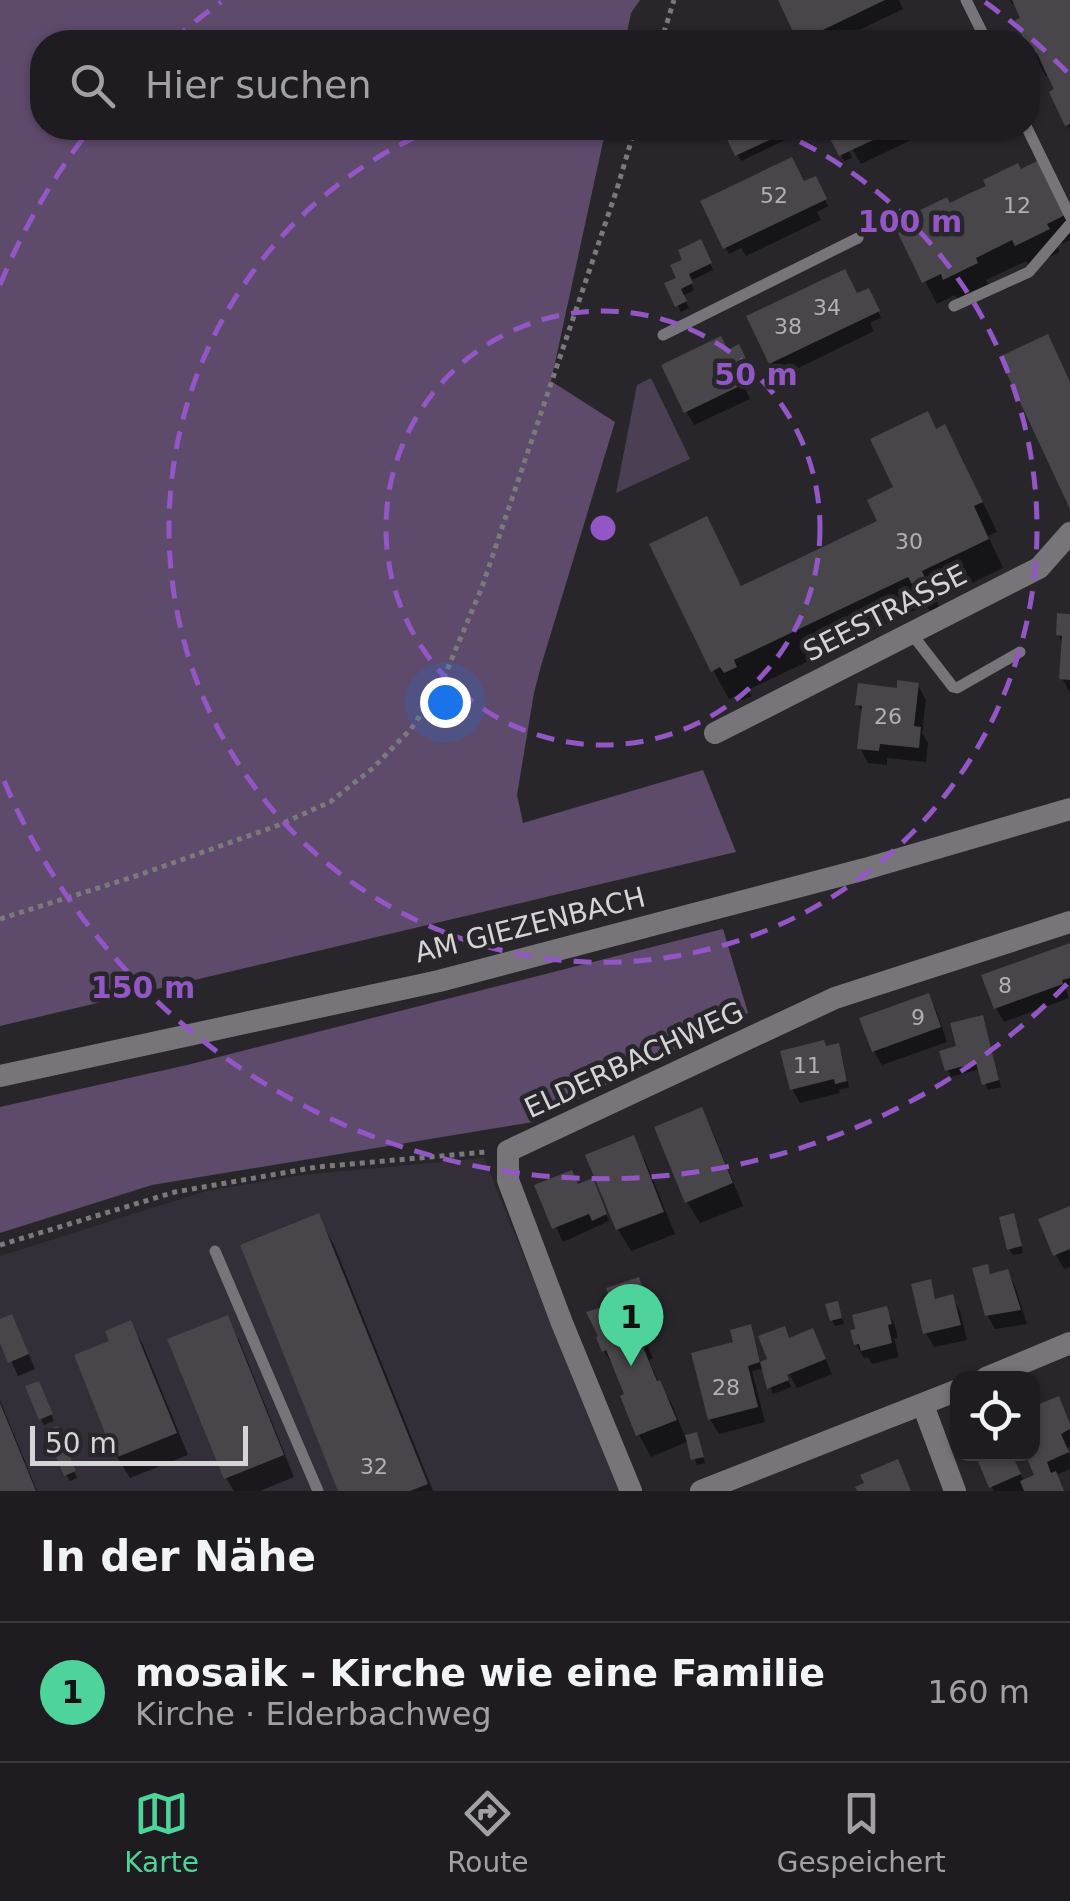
<!DOCTYPE html>
<html lang="de">
<meta charset="utf-8">
<style>
body{margin:0;font-family:"DejaVu Sans",sans-serif;background:#2b292d;color:#f1f3f6}
.controls{position:absolute;right:30px;bottom:30px;display:grid;overflow:hidden;border-radius:20px;box-shadow:0 2px 8px #0004}
.controls button{width:90px;height:90px;display:grid;place-items:center;padding:0;border:0;border-bottom:2px solid #3c3a3e;background:#1e1c20;color:#f1f3f6;font:50px sans-serif}
.scale{position:absolute;left:30px;bottom:25px;width:218px;box-sizing:border-box;padding-left:10px;border:5px solid #d5d4d6;border-top:0;font-size:28px;line-height:35px;white-space:nowrap;color:#d5d4d6;-webkit-text-stroke:8px #28262a;paint-order:stroke}
.you{position:absolute;left:445px;top:702px;width:35px;height:35px;margin:-25px;border:8px solid #fff;border-radius:50%;background:#1a73e8;box-shadow:0 0 0 15px #1a73e833}
.badge{display:grid;place-items:center;width:65px;height:65px;border-radius:50%;background:#4ed39a;color:#111;font-size:32px;font-weight:700}
.pin{position:absolute;translate:-50% -82px;filter:drop-shadow(0 2px 5px #0008)}
.pin::after{content:'';position:absolute;top:52px;width:35px;height:30px;background:inherit;clip-path:polygon(0 0,100% 0,50% 100%)}
.list{margin:0;padding:0;list-style:none}
h2{display:flex;justify-content:space-between;align-items:center;height:130px;margin:0;padding:0 40px;font-size:42px}
h2 small{font-size:32px;font-weight:400;color:#a1a1a5}
.list li{display:grid;grid-template-columns:65px 1fr auto;gap:30px;align-items:center;box-sizing:border-box;height:140px;padding:0 40px;border-top:2px solid #3c3a3e}
.list b{display:block;font-size:38px;white-space:nowrap}
.list p{margin:0;font-size:32px;white-space:nowrap;color:#a1a1a5}
.list em{font-size:32px;font-style:normal;color:#a1a1a5}
.icon{flex:none;width:55px;height:55px;fill:none;stroke:currentColor;stroke-width:2;stroke-linecap:round;stroke-linejoin:round}
.map{position:relative;flex:none;width:1070px;height:1491px;overflow:hidden}
.search{position:absolute;background:#1e1c20;box-shadow:0 2px 8px #0004;left:30px;right:30px;top:30px;height:110px;display:flex;align-items:center;gap:25px;box-sizing:border-box;padding:0 35px;border-radius:40px;color:#a1a1a5;font-size:38px}
.sheet{height:270px;background:#1e1c20}
nav{display:flex;justify-content:space-around;align-items:center;box-sizing:border-box;height:140px;border-top:2px solid #3c3a3e;background:#1e1c20;font-size:28px;color:#a1a1a5}
nav a{display:grid;justify-items:center;gap:5px}
nav .on{color:#4ed39a}
.map>svg:first-child{display:block}
.built{fill:#332e37}
.green{fill:#4b4053}
.forest{fill:#5e4a6b}
.shadow{fill:#0007}
.building{fill:#48464a}
.lines{fill:none;stroke-linecap:round;stroke-linejoin:round}
.path{stroke:#7b797c;stroke-width:5;stroke-dasharray:5 5;stroke-linecap:butt}
.service{stroke:#777579;stroke-width:11}
.minor{stroke:#777579;stroke-width:22}
.ring{fill:none;stroke:#9256c5;stroke-width:5;stroke-dasharray:18 12}
.labels{text-anchor:middle;dominant-baseline:central;stroke-width:9;stroke-linejoin:round;paint-order:stroke}
.number-label{font-size:22px;fill:#b2b0b3}
.street-label{font-size:28px;fill:#d5d4d6;stroke:#28262a}
.centre{fill:#9256c5;stroke:#28262a;stroke-width:5}
.ring-label{font-size:30px;text-anchor:middle;font-weight:bold;fill:#9256c5;stroke:#28262a;stroke-width:9;stroke-linejoin:round;paint-order:stroke}
</style>
<div class="map">
<svg width="1070" height="1491" viewBox="0 0 1070 1491">
<rect width="100%" height="100%" fill="#28262a"/>
<path class="built" d="M484 1158 619 1491H0V1256L206 1191 302 1175Z"/>
<path class="green" d="M651 378 690 459 616 493 637 385Z"/>
<g class="forest">
<path d="M0 0H640L631 13 625 42H42V128H606L551 381 615 422 541 666 534 693 517 795 523 823 703 770 736 852 0 1026Z"/>
<path d="M723 929 748 1013 533 1122 152 1185 0 1233V1107L187 1065Z"/>
</g>
<g class="shadow">
<path d="M781 0H899L903 9 834 42H801Z"/>
<path d="M1010 0H1070V130L1052 93 1057 90 1050 74 1046 76 1033 54 1018 22 1024 19 1016 3 1012 4Z"/>
<path d="M741 128H790L794 136 741 161 727 134Z"/>
<path d="M842 128H936L861 164 851 147 848 148 852 158 844 161 831 134Z"/>
<path d="M1038 163 1070 225V240L1057 246 1060 252 1030 266 1026 261 986 280 989 286 958 300 955 295 937 304 899 230Z"/>
<path d="M804 184 818 185 828 206 817 212 821 220 746 256 741 248 729 254 703 202Z"/>
<path d="M700 242 713 270 690 281 694 290 683 296 689 308 681 312 668 284 679 279 685 261Z"/>
<path d="M857 296 871 297 881 318 870 323 874 331 780 377 772 363Z"/>
<path d="M738 347 752 375 741 380 750 399 694 425 686 411 728 353Z"/>
<path d="M944 428 961 456 997 532 988 536 1003 568 936 600 939 607 930 611 926 605 748 690 752 696 742 700 739 695 729 699 713 670 706 519 742 588 881 522 897 489 937 431Z"/>
<path d="M1070 617V693L1062 678 1064 645 1058 635Z"/>
<path d="M918 685 926 700 922 733 928 743 926 762 887 758V765L868 763 860 748 864 715 858 705Z"/>
<path d="M1070 946V985L1065 986 1069 998 1004 1022 996 1008Z"/>
<path d="M928 996 936 1010 947 1042 882 1065 874 1051Z"/>
<path d="M985 1024 1001 1087 988 1090 980 1069 951 1077 942 1053 959 1048Z"/>
<path d="M837 1046 841 1052 849 1087 839 1090 840 1093 800 1103 792 1089 826 1048Z"/>
<path d="M701 1110 713 1132 743 1206 700 1223 687 1202Z"/>
<path d="M633 1139 645 1160 675 1234 631 1251 618 1229 589 1156Z"/>
<path d="M538 1186 595 1188 609 1221 563 1242Z"/>
<path d="M1070 1209V1267L1064 1269 1056 1255Z"/>
<path d="M318 1216 334 1245 433 1491H340Z"/>
<path d="M1016 1222 1023 1253 1013 1255 1009 1249Z"/>
<path d="M987 1267 992 1276 1007 1272 1015 1286 1027 1324 995 1329 987 1315Z"/>
<path d="M930 1282 936 1301 952 1297 960 1311 967 1340 934 1347 926 1333Z"/>
<path d="M641 1286 645 1295 627 1302 637 1320 653 1358 649 1360 659 1383 672 1404 685 1437 696 1435 705 1463 697 1465 689 1441 651 1457 639 1435 623 1397 627 1396 617 1373 604 1351 615 1305 609 1290Z"/>
<path d="M837 1304 844 1324 835 1326 832 1320Z"/>
<path d="M886 1309 894 1323 898 1338 894 1339 899 1357 872 1364 868 1357 864 1358 856 1344Z"/>
<path d="M227 1318 239 1340 294 1477 260 1491H234L226 1478 170 1340Z"/>
<path d="M0 1322 19 1331 35 1369 18 1376 0 1336Z"/>
<path d="M130 1323 143 1345 188 1455 130 1478 117 1457Z"/>
<path d="M753 1334 761 1364 771 1361 789 1341 820 1346 832 1374 797 1388 789 1374 786 1376 791 1387 773 1394 764 1368 752 1371 765 1422 719 1434 710 1419 694 1355 737 1344Z"/>
<path d="M42 1390 54 1421 44 1425 41 1419Z"/>
<path d="M0 1400 37 1491H0Z"/>
<path d="M1058 1400 1070 1424V1447L1067 1448 1070 1456V1469L1056 1475 1064 1491H994L978 1454H1012L1024 1482 1041 1486 1028 1454H1032Z"/>
<path d="M60 1435 77 1478 70 1481 66 1475Z"/>
</g>
<g class="building">
<path d="M778 0H885L798 42Z"/>
<path d="M1012 0H1070V124L1065 126 1049 92 1054 89 1045 71 1037 53 1031 55 1028 42H1025L1015 20 1020 18Z"/>
<path d="M736 128H795L735 156 724 133Z"/>
<path d="M839 128H899L839 156 827 133Z"/>
<path d="M792 157 804 181 816 176 827 199 723 249 700 201Z"/>
<path d="M1039 160 1065 215 1047 224 1050 229 1015 246 1012 240 976 258 978 263 943 280 941 274 922 283 896 229 915 220 912 214 947 197 950 203 968 194 986 186 983 180 1018 163 1021 169Z"/>
<path d="M701 239 712 263 689 274 693 283 681 289 687 301 675 307 664 283 676 278 670 265 682 260 678 250Z"/>
<path d="M845 269 857 293 869 288 880 311 769 364 746 316Z"/>
<path d="M1048 334 1070 382V509L999 357Z"/>
<path d="M721 336 728 350 739 344 750 367 739 373 744 384 684 413 661 365Z"/>
<path d="M928 411 936 429 945 424 983 502 974 506 989 539 922 571 925 578 912 584 908 577 734 660 737 667 724 673 720 667 711 672 649 544 707 516 741 586 877 521 867 500 893 487 870 439Z"/>
<path d="M1057 613 1070 614V680L1059 679 1062 636 1056 635Z"/>
<path d="M897 680 919 683 914 726 921 727 919 748 880 744 879 751 857 749 862 706 855 705 858 683 897 688Z"/>
<path d="M1070 943V978L1062 980 1063 984 994 1009 981 975Z"/>
<path d="M929 993 941 1027 872 1052 859 1018Z"/>
<path d="M983 1015 999 1080 982 1085 976 1063 945 1071 939 1051 956 1046 950 1023Z"/>
<path d="M824 1040 826 1046 839 1043 847 1081 835 1084 834 1079 790 1090 780 1051Z"/>
<path d="M702 1107 733 1183 685 1203 654 1127Z"/>
<path d="M634 1135 664 1212 616 1230 585 1155Z"/>
<path d="M572 1170 578 1184 593 1178 607 1214 592 1221 589 1214 552 1229 534 1185Z"/>
<path d="M1070 1206V1249L1053 1256 1038 1219Z"/>
<path d="M319 1213 428 1484 410 1491H338L240 1245Z"/>
<path d="M1014 1213 1022 1246 1007 1250 999 1217Z"/>
<path d="M988 1264 990 1274 1008 1269 1021 1310 985 1316 972 1268Z"/>
<path d="M639 1277 643 1289 626 1295 634 1321H636L642 1336 639 1337 657 1381 660 1380 677 1420 636 1436 620 1396 624 1394 606 1350 602 1352 596 1337 598 1336 586 1312 612 1304 606 1288Z"/>
<path d="M931 1279 935 1299 953 1294 961 1325 923 1334 911 1284Z"/>
<path d="M838 1301 842 1318 830 1321 825 1304Z"/>
<path d="M887 1306 892 1324 888 1325 892 1343 861 1351 859 1344 854 1345 850 1330 855 1329 852 1315Z"/>
<path d="M12 1314 29 1354 8 1363 0 1343V1319Z"/>
<path d="M228 1315 284 1455 224 1479 167 1339Z"/>
<path d="M131 1320 177 1433 115 1458 74 1355 109 1341 105 1331Z"/>
<path d="M751 1324 760 1362 748 1366 758 1407 708 1420 691 1353 733 1342 730 1330Z"/>
<path d="M785 1326 789 1338 813 1328 826 1359 787 1375 789 1380 767 1389 760 1362 767 1359 758 1336Z"/>
<path d="M39 1381 53 1414 39 1420 25 1386Z"/>
<path d="M1059 1396 1070 1424V1429L1061 1434 1069 1452 1047 1462 1051 1473 1056 1471 1064 1491H1024L1020 1481 1034 1475 1025 1454H1032V1407Z"/>
<path d="M0 1403 36 1491H0Z"/>
<path d="M58 1426 76 1471 64 1476 45 1431Z"/>
<path d="M697 1432 704 1457 691 1460 685 1435Z"/>
<path d="M975 1454H1012L1021 1474 989 1488Z"/>
<path d="M898 1459 911 1491H857L855 1487 864 1483 860 1475Z"/>
</g>
<g class="lines">
<g class="path">
<path d="M661 42 674 0"/>
<path d="M0 919 139 875 279 825 330 802 373 768 411 729 442 682 482 587 617 189 635 128"/>
<path d="M0 1245 175 1192 317 1167 486 1152"/>
</g>
<g class="service">
<path d="M966 0 987 42"/>
<path d="M1027 128 1070 216"/>
<path d="M954 306 1029 272 1070 224"/>
<path d="M663 335 858 238"/>
<path d="M911 633 953 687 957 688 1020 652"/>
<path d="M215 1251 318 1491"/>
</g>
<g class="minor">
<path d="M715 733 1039 568 1070 533"/>
<path d="M0 1076 439 981 865 869 1070 809"/>
<path d="M986 1378 1070 1343"/>
<path d="M923 1405 955 1491"/>
<path d="M631 1491 562 1323 508 1180V1151L835 998 1070 922"/>
<path d="M701 1491 958 1390"/>
</g>
</g>
<g class="ring">
<circle cx="603" cy="528" r="217"/>
<path d="M773 129A434 434 0 1 1 433 129"/>
<path d="M1067 984A650 650 0 0 1 0 771M0 285A650 650 0 0 1 91 128M172 41A650 650 0 0 1 221 2M985 2A650 650 0 0 1 1067 72"/>
</g>
<g class="labels">
<g class="number-label">
<text x="774" y="195">52</text>
<text x="1017" y="205">12</text>
<text x="827" y="307">34</text>
<text x="788" y="326">38</text>
<text x="909" y="541">30</text>
<text x="888" y="716">26</text>
<text x="1005" y="985">8</text>
<text x="918" y="1017">9</text>
<text x="807" y="1065">11</text>
<text x="726" y="1387">28</text>
<text x="374" y="1466">32</text>
</g>
<g class="street-label">
<text transform="translate(885 613) rotate(-27)">SEESTRASSE</text>
<text transform="translate(530 925) rotate(-14)">AM GIEZENBACH</text>
<text transform="translate(634 1060) rotate(-25)">ELDERBACHWEG</text>
</g>
</g>
<circle cx="603" cy="528" r="15" class="centre"/>
<g class="ring-label">
<text x="910" y="232">100 m</text>
<text x="756" y="385">50 m</text>
<text x="143" y="998">150 m</text>
</g>
</svg>
<div class="controls">
<button><svg class="icon" aria-label="locate" viewBox="0 0 24 24"><circle cx="12" cy="12" r="6"/><path d="M12 2v4M12 18v4M2 12h4M18 12h4"/></svg></button>
</div>
<div class="scale">50 m</div>
<div class="you"></div>
<div class="pin badge" style="left:631px;top:1366px">1</div>
<div class="search"><svg class="icon" aria-label="search" viewBox="0 0 24 24"><circle cx="10" cy="10" r="6"/><path d="M15 15l6 6"/></svg>Hier suchen</div>
</div>
<section class="sheet">
<h2>In der Nähe<small></small></h2>
<ul class="list">
<li><span class="badge">1</span><div><b>mosaik - Kirche wie eine Familie</b><p>Kirche · Elderbachweg</p></div><em>160 m</em></li>
</ul>
</section>
<nav>
<a class="on"><svg class="icon" aria-label="map" viewBox="0 0 24 24"><path d="M3 6l6-2 6 2 6-2v14l-6 2-6-2-6 2zM9 4v14M15 6v14"/></svg>Karte</a>
<a><svg class="icon" aria-label="directions" viewBox="0 0 24 24"><path d="M12 3l9 9-9 9-9-9zM9 14v-3h6M13 9l2 2-2 2"/></svg>Route</a>
<a><svg class="icon" aria-label="saved" viewBox="0 0 24 24"><path d="M7 4h10v16l-5-4-5 4z"/></svg>Gespeichert</a>
</nav>
